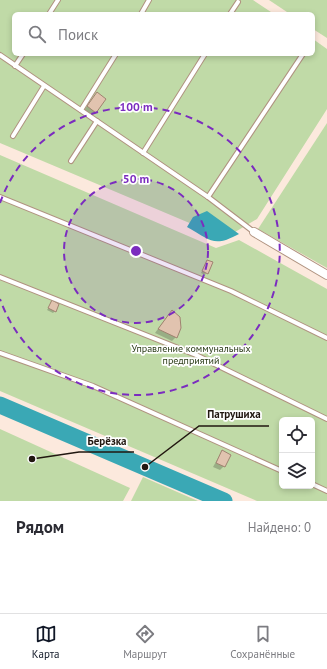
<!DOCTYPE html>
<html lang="ru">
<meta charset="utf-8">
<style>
body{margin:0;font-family:"PT Sans",sans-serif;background:#f2f2f3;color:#2b2b33}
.controls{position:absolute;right:12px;bottom:12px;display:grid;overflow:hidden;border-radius:6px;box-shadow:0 2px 6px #0003}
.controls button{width:36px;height:36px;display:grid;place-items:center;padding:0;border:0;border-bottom:1px solid #e1e1e2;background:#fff;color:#2b2b33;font:20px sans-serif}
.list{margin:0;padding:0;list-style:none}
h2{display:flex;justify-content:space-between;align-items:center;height:52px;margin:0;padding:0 16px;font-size:17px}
h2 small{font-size:13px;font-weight:400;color:#7c7c81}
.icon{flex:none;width:22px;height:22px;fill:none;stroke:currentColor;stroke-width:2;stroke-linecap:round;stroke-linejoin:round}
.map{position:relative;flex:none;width:327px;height:501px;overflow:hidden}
.search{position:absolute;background:#fff;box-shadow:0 2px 6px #0003;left:12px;right:12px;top:12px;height:44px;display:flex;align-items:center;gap:10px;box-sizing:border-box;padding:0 14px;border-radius:6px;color:#7c7c81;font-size:15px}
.sheet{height:112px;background:#fff}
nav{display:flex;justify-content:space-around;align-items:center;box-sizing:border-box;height:56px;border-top:1px solid #e1e1e2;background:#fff;font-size:11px;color:#7c7c81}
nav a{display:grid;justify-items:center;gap:2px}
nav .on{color:#111827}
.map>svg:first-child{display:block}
.green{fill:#c0daa7;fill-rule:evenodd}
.water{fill:#3aa8b5}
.shadow{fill:#0003}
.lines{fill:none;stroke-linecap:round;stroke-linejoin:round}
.river{stroke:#3aa8b5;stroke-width:17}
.building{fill:#e1c3af;stroke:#9f8370}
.lane-casing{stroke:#b09380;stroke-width:6}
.street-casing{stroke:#b09380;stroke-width:10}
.lane{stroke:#fff;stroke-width:4}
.street{stroke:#fff;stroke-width:8}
.ring{fill:none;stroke:#7b2cbf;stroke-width:2;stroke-dasharray:7 5}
.labels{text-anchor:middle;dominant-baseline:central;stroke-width:3.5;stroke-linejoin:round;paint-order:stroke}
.park-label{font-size:10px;fill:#2a3b17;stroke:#fff}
.centre{fill:#7b2cbf;stroke:#fff;stroke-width:2}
.ring-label{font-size:12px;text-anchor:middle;font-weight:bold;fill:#7b2cbf;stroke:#fff;stroke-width:3.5;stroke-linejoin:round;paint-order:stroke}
.leader{fill:none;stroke:#211710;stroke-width:1.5}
.callout-dot{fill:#211710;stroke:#fff;stroke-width:1.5}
.callout-label{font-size:11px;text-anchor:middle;font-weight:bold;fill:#211710;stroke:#fff;stroke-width:3.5;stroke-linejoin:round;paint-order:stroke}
</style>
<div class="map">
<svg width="327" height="501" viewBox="0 0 327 501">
<rect width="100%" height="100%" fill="#fce9dd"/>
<g class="green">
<path d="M0 0H253L274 14H14V54H313V39L327 49V109L257 219 225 238 0 143Z"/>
<path d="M269 0H327V38L313 29V14H290Z"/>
<path d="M327 123V268L258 229Z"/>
<path d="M0 155 216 248 239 240 327 289V501H257L0 391ZM282 420H312V486H282Z"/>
<path d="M0 429 130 488 123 501H0Z"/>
<path d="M143 477 198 501H131Z"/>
</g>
<path class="water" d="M207 211 239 234C213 248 211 240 187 227L193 217Z"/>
<g class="shadow">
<path d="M94 97 95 112 92 116 84 110Z"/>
<path d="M206 263H212L205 275 201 273Z"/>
<path d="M52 302 55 311 53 313 47 310Z"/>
<path d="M168 315 176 337 172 341 155 333Z"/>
<path d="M222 451 224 466 220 470 213 467Z"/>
</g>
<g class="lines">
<path class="river" d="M0 405 224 501"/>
</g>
<g class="building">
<path d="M97 92 106 99 96 113 87 106Z"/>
<path d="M207 260 213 262 208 274 202 271Z"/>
<path d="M52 300 59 304 56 312 48 308Z"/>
<path d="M172 310 180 317 181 328 177 338 158 329Z"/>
<path d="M222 450 231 455 225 467 216 463Z"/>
</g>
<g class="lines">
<defs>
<g id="lane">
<path d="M49 14 58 0"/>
<path d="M141 14 149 0"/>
<path d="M230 14 238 2"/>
<path d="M0 55 208 197 254 232"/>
<path d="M15 66 23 54"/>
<path d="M81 110 116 54"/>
<path d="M13 136 44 86"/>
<path d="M143 153 205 54"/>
<path d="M71 161 97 121"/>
<path d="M0 197 231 291 327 338"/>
<path d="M208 197 303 54"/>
<path d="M0 277 196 355 327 419"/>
<path d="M0 353 93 386 282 471"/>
<path d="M312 484 327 491"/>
</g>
<path id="street" d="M254 232 327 275"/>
</defs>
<use href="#lane" class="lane-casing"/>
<use href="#street" class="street-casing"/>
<use href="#lane" class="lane"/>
<use href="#street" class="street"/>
</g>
<circle cx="136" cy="251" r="72" fill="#7b2cbf" fill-opacity=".12"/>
<g class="ring">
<circle cx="136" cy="251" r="72"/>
<path d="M0 203A144 144 0 1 1 0 299"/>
</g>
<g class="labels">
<g class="park-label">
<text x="191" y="348">Управление коммунальных<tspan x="191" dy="12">предприятий</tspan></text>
</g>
</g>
<circle cx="136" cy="251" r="6" class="centre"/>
<g class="ring-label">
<text x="136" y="111">100 m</text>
<text x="136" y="183">50 m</text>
</g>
<path class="leader" d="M145 467L199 426H269M32 459L79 452H134"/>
<g class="callout-dot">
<circle cx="145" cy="467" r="4"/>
<circle cx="32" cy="459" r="4"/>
</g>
<g class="callout-label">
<text x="234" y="418">Патрушиха</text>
<text x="107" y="445">Берёзка</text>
</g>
</svg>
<div class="controls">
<button><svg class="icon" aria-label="locate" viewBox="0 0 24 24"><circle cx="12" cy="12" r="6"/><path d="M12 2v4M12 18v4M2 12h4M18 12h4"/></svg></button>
<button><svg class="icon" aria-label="layers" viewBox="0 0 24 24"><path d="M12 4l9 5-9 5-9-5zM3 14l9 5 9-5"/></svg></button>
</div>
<div class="search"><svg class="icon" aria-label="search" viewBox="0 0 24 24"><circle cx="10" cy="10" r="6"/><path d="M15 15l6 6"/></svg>Поиск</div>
</div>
<section class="sheet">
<h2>Рядом<small>Найдено: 0</small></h2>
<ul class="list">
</ul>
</section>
<nav>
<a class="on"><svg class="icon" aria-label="map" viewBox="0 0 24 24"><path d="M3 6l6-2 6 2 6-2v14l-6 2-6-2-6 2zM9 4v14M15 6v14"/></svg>Карта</a>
<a><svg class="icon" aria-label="directions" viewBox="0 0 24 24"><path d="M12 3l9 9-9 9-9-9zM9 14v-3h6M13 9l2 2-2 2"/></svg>Маршрут</a>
<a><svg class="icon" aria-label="saved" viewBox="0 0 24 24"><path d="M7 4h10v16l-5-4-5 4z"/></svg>Сохранённые</a>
</nav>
